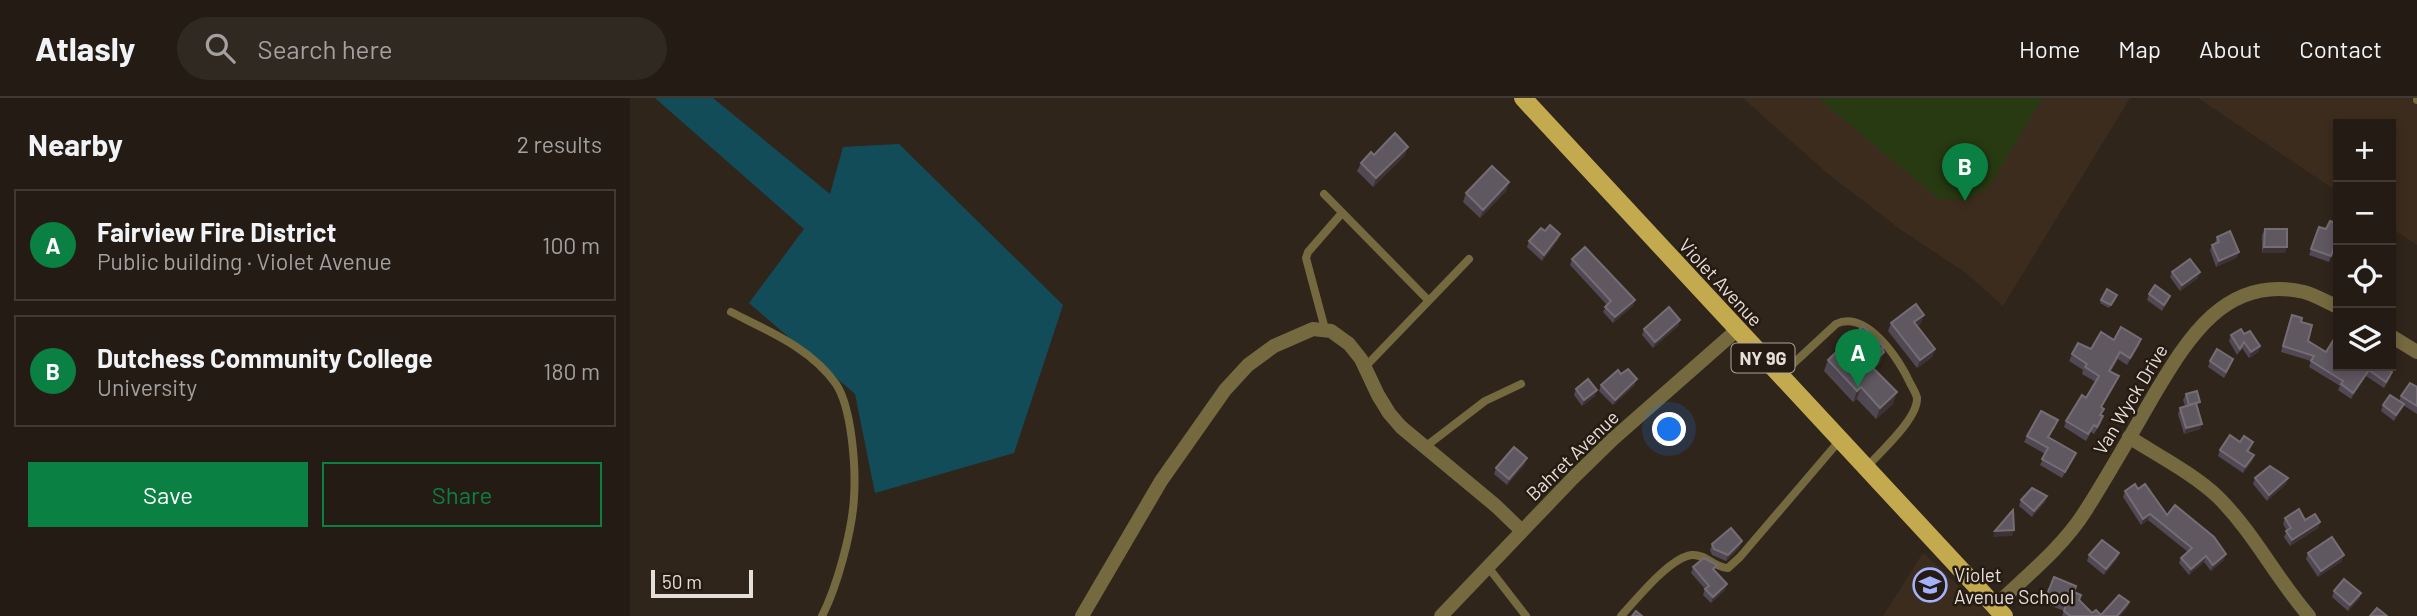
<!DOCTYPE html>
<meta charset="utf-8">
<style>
body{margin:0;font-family:Barlow,sans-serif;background:#302922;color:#f1f3f6}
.controls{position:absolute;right:21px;top:21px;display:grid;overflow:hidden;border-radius:0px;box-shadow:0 4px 10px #0003}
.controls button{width:63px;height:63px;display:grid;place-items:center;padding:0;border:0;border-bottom:2px solid #413a34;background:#241c14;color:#f1f3f6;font:35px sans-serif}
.scale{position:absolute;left:21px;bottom:18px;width:102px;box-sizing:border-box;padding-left:7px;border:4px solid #e6ded8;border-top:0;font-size:19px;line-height:24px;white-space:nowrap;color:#e6ded8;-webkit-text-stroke:5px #261b12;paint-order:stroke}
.you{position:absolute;left:1040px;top:332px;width:24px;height:24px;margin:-18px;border:5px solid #fff;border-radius:50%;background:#1a73e8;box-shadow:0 0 0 10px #1a73e833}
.badge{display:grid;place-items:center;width:46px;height:46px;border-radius:50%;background:#0b8043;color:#fff;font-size:23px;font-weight:700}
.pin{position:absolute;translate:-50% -58px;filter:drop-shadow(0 2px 4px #0008)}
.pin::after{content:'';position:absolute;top:37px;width:24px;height:21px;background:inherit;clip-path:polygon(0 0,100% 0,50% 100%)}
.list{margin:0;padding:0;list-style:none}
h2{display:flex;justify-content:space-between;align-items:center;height:91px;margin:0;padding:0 28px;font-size:30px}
h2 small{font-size:23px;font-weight:400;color:#a3a1a0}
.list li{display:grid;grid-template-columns:46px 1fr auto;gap:21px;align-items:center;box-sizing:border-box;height:112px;margin:0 14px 14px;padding:0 14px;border:2px solid #413a34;border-radius:0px}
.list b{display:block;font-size:26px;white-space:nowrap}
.list p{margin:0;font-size:23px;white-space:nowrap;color:#a3a1a0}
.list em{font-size:23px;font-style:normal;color:#a3a1a0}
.actions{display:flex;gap:14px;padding:21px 28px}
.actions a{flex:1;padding:16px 0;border:2px solid #0b8043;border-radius:0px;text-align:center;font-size:24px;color:#0b8043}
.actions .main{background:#0b8043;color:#fff}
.icon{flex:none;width:38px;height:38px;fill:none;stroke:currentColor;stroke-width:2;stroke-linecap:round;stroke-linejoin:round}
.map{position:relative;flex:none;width:1787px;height:518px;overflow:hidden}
header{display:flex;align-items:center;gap:42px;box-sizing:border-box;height:98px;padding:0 35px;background:#241c14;border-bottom:2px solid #413a34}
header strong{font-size:33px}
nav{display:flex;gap:38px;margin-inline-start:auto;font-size:24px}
.search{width:490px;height:63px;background:#302922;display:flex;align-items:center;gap:18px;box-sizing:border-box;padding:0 24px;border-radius:38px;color:#a3a1a0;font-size:26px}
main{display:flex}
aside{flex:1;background:#241c14}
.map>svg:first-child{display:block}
.built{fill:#3c2c1e}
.green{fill:#283a12}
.water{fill:#124c59}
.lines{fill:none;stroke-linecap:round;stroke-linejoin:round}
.service{stroke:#75693f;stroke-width:8}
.minor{stroke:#75693f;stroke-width:14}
.primary{stroke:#c4aa4e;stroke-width:18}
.wall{fill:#504853}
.shaded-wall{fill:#3d3337}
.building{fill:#605861;stroke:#756d74;stroke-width:2}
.labels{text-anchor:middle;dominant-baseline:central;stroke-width:5;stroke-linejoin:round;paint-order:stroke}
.shield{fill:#261b12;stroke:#aca49d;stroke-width:2}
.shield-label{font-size:18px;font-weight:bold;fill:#e6ded8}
.street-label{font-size:19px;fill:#e6ded8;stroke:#261b12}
.poi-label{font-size:19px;fill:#e6ded8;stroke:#261b12;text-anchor:start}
</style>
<header>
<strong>Atlasly</strong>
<div class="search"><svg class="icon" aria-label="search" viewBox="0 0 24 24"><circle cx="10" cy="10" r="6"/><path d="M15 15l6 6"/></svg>Search here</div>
<nav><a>Home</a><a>Map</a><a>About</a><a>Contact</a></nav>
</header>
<main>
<aside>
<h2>Nearby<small>2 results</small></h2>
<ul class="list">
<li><span class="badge">A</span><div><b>Fairview Fire District</b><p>Public building · Violet Avenue</p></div><em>100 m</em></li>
<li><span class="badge">B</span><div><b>Dutchess Community College</b><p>University</p></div><em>180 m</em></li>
</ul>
<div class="actions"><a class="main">Save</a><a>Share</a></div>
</aside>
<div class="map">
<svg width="1787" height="518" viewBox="0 0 1787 518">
<rect width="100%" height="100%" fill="#30251b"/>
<g class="built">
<path d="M1113 0H1500L1373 208 1336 175 1270 131 1197 75Z"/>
<path d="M1568 0H1787V147L1761 130V26H1708V94Z"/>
<path d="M1293 455 1361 518H1253Z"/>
</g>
<path class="green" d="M1188 0H1412L1359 89 1335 102 1309 101Z"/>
<path class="water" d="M25 0H83L200 96 213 49 269 46 433 207 384 355 245 395 225 296 119 205 174 131Z"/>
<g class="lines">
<g class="service">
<path d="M1787 0V2"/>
<path d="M694 96 798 202"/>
<path d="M101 214C138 233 181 250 206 286 222 310 226 370 224 400 222 434 207 489 192 518"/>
<path d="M695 231 676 160 678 154 712 115"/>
<path d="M735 269 839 161"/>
<path d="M1151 277 1206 226C1236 211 1270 262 1280 285 1282 289 1286 295 1287 300 1288 321 1249 355 1236 370"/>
<path d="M795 349 855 303 891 286"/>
<path d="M858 469 896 518"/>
<path d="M991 518C1006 502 1040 459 1062 457 1076 456 1085 470 1098 470L1110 459 1210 342"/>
</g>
<g class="minor">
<path d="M1761 238 1787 254"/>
<path d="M1499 339C1527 357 1564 376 1588 399 1624 435 1646 480 1679 518"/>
<path d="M1365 508C1396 478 1433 449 1456 412 1480 374 1502 335 1524 297 1558 240 1596 176 1674 194 1685 197 1697 204 1708 209"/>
<path d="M452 518 531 383 595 292 618 267 644 248 683 231 701 233 719 246 731 261 748 297 759 315 771 329 866 408 892 433"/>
<path d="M811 518 943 380 983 341 1107 232"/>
</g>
<path class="primary" d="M893 0 1374 518"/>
</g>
<g class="wall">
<path d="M744 57H775L743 89 727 73 731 65Z"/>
<path d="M876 93 850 120 833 104 836 95Z"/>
<path d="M1708 126V143L1707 142 1699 164 1679 157 1689 129 1696 131Z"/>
<path d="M1635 131 1655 155H1632V137Z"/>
<path d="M915 133 930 136 928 142 912 163 897 149 899 143Z"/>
<path d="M1587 139 1609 154 1606 160 1586 169 1580 152 1582 147 1585 145Z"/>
<path d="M942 161 1005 202 1003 208 983 225 973 214 977 207 940 167Z"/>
<path d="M1542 174 1568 180 1550 193 1540 179Z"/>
<path d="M1519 196 1540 198 1538 204 1532 213 1517 202Z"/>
<path d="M1486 200 1479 210 1470 205 1471 202Z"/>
<path d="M1050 222 1048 228 1023 250 1012 237 1014 231Z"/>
<path d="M1660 223 1671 224 1678 243 1708 268 1762 274 1760 280 1754 290 1736 278 1721 301 1708 292 1710 288 1679 269 1681 263 1651 254Z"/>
<path d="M1261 225H1291L1287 228 1305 251 1302 259 1287 270 1258 233Z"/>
<path d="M1614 236 1630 248 1628 254 1619 260 1612 250 1607 257 1599 243 1601 237Z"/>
<path d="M1511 241 1509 248 1497 267 1488 261 1481 273 1486 285 1472 309 1471 325 1464 336 1461 334 1456 343 1434 329 1436 323 1456 300 1466 284 1452 276 1453 272 1439 263 1442 256 1461 251 1484 242Z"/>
<path d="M1253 252 1254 254 1250 265 1244 271 1263 306 1246 321 1227 301 1223 304 1194 273 1198 262Z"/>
<path d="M1603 261 1601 267 1594 280 1578 269 1580 263Z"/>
<path d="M991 276 1005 287 983 307 969 293 971 287Z"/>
<path d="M1787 289V316L1773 307 1771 312 1764 323 1751 313 1753 307 1769 303 1771 298Z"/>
<path d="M946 291 967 292 965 298 952 308 944 297Z"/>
<path d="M1556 296 1568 310 1570 331 1554 336 1548 316 1550 310 1555 308 1553 302Z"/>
<path d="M1426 328 1419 339 1444 360 1432 380 1410 367 1415 356 1394 344 1397 338Z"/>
<path d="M1610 344H1623L1619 354 1624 357 1622 363 1613 375 1588 358 1590 352Z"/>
<path d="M895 366 877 387 864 376 866 370Z"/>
<path d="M1625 380H1658L1656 386 1637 403 1623 386Z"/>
<path d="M1508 391 1537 417 1594 462 1581 473 1574 464 1559 477 1549 465 1551 460 1558 454 1518 422 1511 427 1493 399 1495 393Z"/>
<path d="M1391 402 1415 404 1402 419 1389 408Z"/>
<path d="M1655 420 1675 422 1690 424 1688 430 1660 448 1654 439 1657 433 1653 426Z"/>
<path d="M1082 446 1110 449 1096 463 1082 457 1080 452Z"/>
<path d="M1678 455 1712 463 1688 479 1676 461Z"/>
<path d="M1459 457 1487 461 1474 477 1457 463Z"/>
<path d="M1063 469 1085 474 1095 492 1081 505 1073 497 1075 491 1061 475Z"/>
<path d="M1424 479 1444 494 1449 502 1462 515 1471 517 1499 504 1497 510 1490 518H1432L1434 513 1414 505Z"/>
<path d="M1704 493 1731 495 1729 501 1718 513 1702 499Z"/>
</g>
<g class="shaded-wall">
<path d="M778 49 775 57 743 89 746 80Z"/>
<path d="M879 84 876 93 850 120 853 112Z"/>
<path d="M930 136 928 142 912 163 914 157Z"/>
<path d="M1634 149H1657L1655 155H1632Z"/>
<path d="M1609 154 1606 160 1586 169 1589 163Z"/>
<path d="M1570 174 1568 180 1550 193 1552 187Z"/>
<path d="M1540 198 1538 204 1532 213 1534 207Z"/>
<path d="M1005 202 1003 208 983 225 985 219Z"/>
<path d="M1294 217 1291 225 1281 232 1284 224Z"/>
<path d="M1050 222 1048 228 1023 250 1025 244Z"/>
<path d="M1511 241 1509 248 1497 267 1500 260Z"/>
<path d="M1630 248 1628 254 1619 260 1621 254Z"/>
<path d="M1254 249 1252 256 1254 254 1250 265 1236 278 1240 267Z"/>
<path d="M1305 251 1302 259 1287 270 1290 262Z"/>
<path d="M1739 272 1736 278 1721 301 1723 295Z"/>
<path d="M1489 278 1486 285 1468 316 1471 309Z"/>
<path d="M1007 281 1005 287 983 307 985 302Z"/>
<path d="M1231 289 1227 301 1223 304 1227 293Z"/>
<path d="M967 292 965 298 952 308 954 302Z"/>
<path d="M1267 294 1263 306 1246 321 1250 310Z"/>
<path d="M1774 306 1771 312 1764 323 1766 317Z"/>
<path d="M1572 326 1570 331 1554 336 1556 330Z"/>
<path d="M1624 357 1622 363 1613 375 1615 369Z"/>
<path d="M897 360 895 366 877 387 879 381Z"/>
<path d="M1658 380 1656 386 1637 403 1639 397Z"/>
<path d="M1417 398 1415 404 1402 419 1404 413Z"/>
<path d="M1520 416 1518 422 1511 427 1513 421Z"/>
<path d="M1690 424 1688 430 1660 448 1662 442Z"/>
<path d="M1384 432 1382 438 1363 439 1365 433Z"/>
<path d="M1112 443 1110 449 1096 463 1098 457Z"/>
<path d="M1489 455 1487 461 1474 477 1476 471Z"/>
<path d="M1596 456 1594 462 1581 473 1583 467Z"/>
<path d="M1714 457 1712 463 1688 479 1691 473Z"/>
<path d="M1576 458 1574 464 1559 477 1561 471Z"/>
<path d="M1097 486 1095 492 1081 505 1083 499Z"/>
<path d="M1731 495 1729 501 1718 513 1720 507Z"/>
<path d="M1499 504 1497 510 1490 518H1487Z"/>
</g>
<g class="building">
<path d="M765 35 778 49 746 80 731 65 741 54 744 57Z"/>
<path d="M862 68 879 84 853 112 836 95Z"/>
<path d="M1700 123 1708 126V138L1701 158 1681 151 1689 129 1696 131Z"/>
<path d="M920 127 930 136 914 157 899 143 911 130 915 133Z"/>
<path d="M1635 131H1657V149H1634Z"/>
<path d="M1600 133 1609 154 1589 163 1582 147 1589 144 1587 139Z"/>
<path d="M955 149 1005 202 985 219 975 209 981 203 942 161Z"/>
<path d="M1560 161 1570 174 1552 187 1542 174Z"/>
<path d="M1525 187 1540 198 1534 207 1519 196Z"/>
<path d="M1477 191 1487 197 1481 207 1471 202Z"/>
<path d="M1286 206 1294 217 1284 224 1305 251 1290 262 1261 225Z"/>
<path d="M1039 209 1050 222 1025 244 1014 231Z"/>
<path d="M1662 217 1672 220 1671 224 1682 227 1678 243 1696 254 1708 235V268H1753L1762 274 1756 284 1739 272 1723 295 1711 286 1713 283 1681 263 1684 258 1653 248Z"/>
<path d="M1233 228 1254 249 1252 251 1254 254 1240 267 1267 294 1250 310 1231 289 1227 293 1198 262Z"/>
<path d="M1491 229 1511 241 1500 260 1490 254 1479 273 1489 278 1471 309 1474 311 1470 317 1473 318 1467 329 1464 327 1458 336 1436 323 1452 297 1456 300 1469 278 1455 269 1457 266 1442 256 1448 245 1461 251 1471 234 1484 242Z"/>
<path d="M1611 231 1614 236 1620 233 1630 248 1621 254 1614 244 1610 251 1601 237Z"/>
<path d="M1587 251 1603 261 1596 274 1580 263Z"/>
<path d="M998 271 1007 281 985 302 971 287 988 272 991 276Z"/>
<path d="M958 281 967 292 954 302 946 291Z"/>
<path d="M1780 285 1787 289V308L1771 298Z"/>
<path d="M1567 293 1570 304 1559 307 1556 296Z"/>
<path d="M1760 297 1774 306 1766 317 1753 307Z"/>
<path d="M1566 305 1572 326 1556 330 1550 310Z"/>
<path d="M1411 313 1428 322 1418 339 1446 355 1435 374 1412 361 1418 350 1397 338Z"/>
<path d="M1600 337 1610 344 1614 338 1623 344 1617 353 1624 357 1615 369 1590 352Z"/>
<path d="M884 349 897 360 879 381 866 370Z"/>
<path d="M1640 368 1658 380 1639 397 1625 380Z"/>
<path d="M1505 386 1508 391 1515 386 1537 417 1545 407 1584 439 1596 456 1583 467 1576 458 1561 471 1551 460 1562 450 1520 416 1513 421 1495 393Z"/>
<path d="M1402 390 1417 398 1404 413 1391 402Z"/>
<path d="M1669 411 1675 422 1685 416 1690 424 1662 442 1656 433 1661 430 1655 420Z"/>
<path d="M1383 412 1384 432 1365 433Z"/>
<path d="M1101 430 1112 443 1098 457 1084 451 1082 446Z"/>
<path d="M1702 439 1714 457 1691 473 1678 455Z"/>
<path d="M1472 442 1489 455 1476 471 1459 457Z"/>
<path d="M1074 460 1087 467 1083 471 1097 486 1083 499 1075 491 1079 488 1063 469Z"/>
<path d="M1424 479 1446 488 1444 494 1451 497 1449 502 1462 515 1466 512 1471 517 1489 497 1499 504 1487 518H1440L1434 513 1436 507 1416 499Z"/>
<path d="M1714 481 1731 495 1720 507 1704 493Z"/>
<path d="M1747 510 1757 518H1740Z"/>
<path d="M1006 513 1012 518H1002Z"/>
</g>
<defs>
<symbol id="school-ring" viewBox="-11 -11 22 22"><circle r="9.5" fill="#261b12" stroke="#a4b2fc" stroke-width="1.5"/><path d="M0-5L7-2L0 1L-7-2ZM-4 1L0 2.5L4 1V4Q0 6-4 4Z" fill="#a4b2fc"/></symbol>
</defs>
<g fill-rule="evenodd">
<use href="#school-ring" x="1281" y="468" width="38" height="38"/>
</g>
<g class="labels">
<rect class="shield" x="1101.5" y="245.5" width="63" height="29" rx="5"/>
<g class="shield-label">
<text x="1133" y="260">NY 9G</text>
</g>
<g class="street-label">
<text transform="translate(1091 184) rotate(47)">Violet Avenue</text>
<text transform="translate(1500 301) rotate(-59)">Van Wyck Drive</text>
<text transform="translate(942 357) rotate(-44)">Bahret Avenue</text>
</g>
<g class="poi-label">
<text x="1324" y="476">Violet<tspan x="1324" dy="22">Avenue School</tspan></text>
</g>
</g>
</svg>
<div class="controls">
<button>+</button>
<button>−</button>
<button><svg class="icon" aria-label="locate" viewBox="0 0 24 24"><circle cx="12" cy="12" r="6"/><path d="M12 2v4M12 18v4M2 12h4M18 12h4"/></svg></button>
<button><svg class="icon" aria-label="layers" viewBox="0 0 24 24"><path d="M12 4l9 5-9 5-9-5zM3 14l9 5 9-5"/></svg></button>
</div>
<div class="scale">50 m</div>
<div class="you"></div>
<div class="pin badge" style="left:1228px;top:289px">A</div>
<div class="pin badge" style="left:1335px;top:103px">B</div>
</div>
</main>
